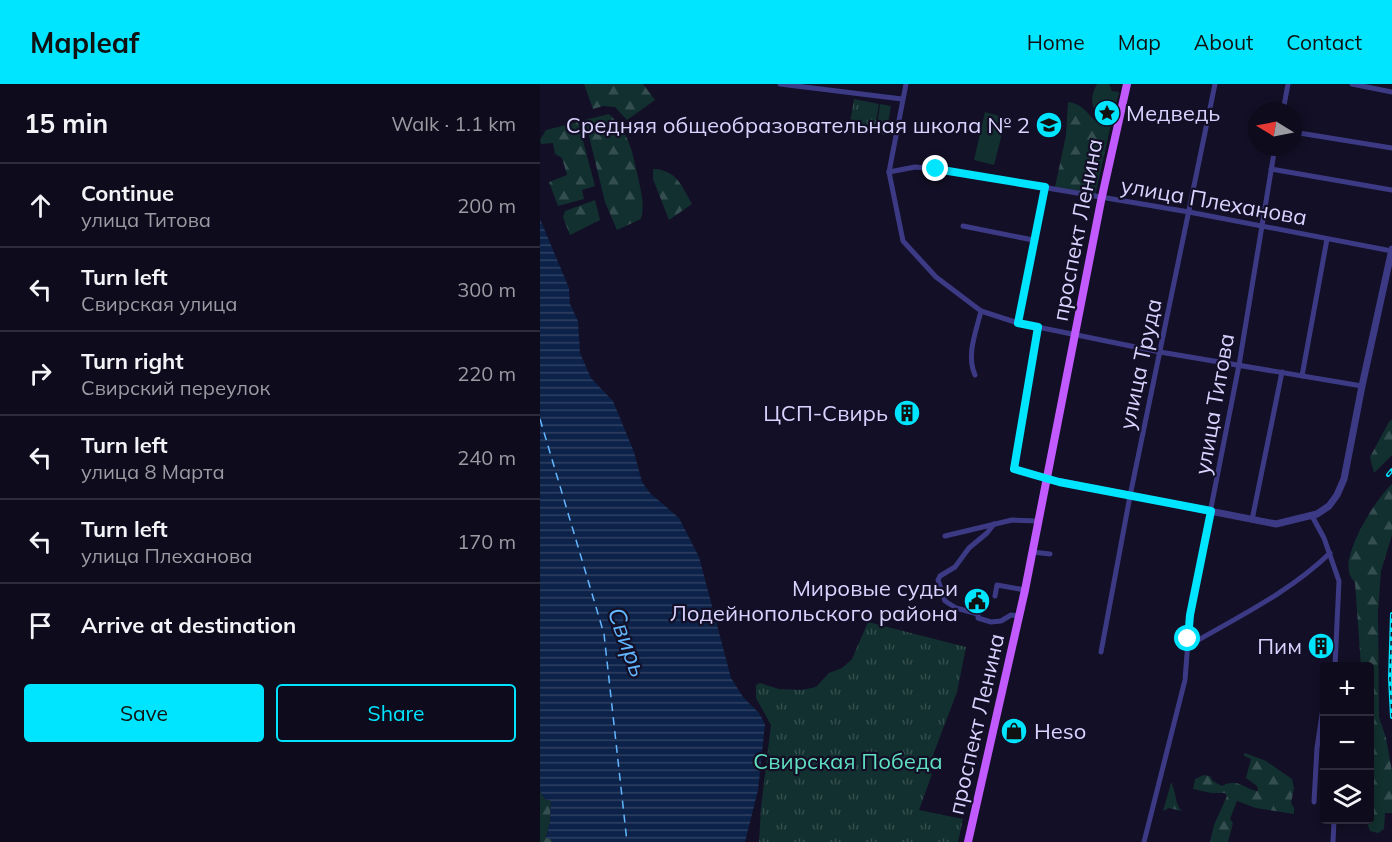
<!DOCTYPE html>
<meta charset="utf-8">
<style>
body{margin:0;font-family:Mulish,sans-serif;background:#171425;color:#f1f3f6}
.controls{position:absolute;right:18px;bottom:18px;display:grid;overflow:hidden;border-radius:6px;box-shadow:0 3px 9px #0003}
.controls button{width:54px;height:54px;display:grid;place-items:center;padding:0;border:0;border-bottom:2px solid #2e2b3b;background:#0e0b1c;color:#f1f3f6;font:30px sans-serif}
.compass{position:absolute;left:708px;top:18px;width:54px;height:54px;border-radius:50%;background:#0e0b1c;box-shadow:0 3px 9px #0003;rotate:280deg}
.stop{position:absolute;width:18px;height:18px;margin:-14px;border:4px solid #00e5ff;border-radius:50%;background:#fff}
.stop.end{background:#00e5ff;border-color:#fff;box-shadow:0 2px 6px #0008}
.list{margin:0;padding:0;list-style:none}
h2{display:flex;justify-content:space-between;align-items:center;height:78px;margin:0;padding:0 24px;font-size:26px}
h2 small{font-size:20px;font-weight:400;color:#9b9ba3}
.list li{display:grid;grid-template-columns:39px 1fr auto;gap:18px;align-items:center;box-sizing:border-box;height:84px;padding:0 24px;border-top:2px solid #2e2b3b}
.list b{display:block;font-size:22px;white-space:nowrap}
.list p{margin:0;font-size:20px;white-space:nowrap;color:#9b9ba3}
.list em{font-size:20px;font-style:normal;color:#9b9ba3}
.actions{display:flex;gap:12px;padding:18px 24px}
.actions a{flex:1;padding:14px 0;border:2px solid #00e5ff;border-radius:6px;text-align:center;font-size:21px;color:#00e5ff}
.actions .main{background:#00e5ff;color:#111}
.icon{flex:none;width:33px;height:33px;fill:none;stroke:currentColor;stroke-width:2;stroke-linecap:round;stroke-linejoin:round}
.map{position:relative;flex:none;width:852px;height:758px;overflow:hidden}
header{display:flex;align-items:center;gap:36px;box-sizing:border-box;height:84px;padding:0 30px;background:#00e5ff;color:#111}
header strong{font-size:28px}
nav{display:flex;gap:33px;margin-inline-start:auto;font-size:21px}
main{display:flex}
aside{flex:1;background:#0e0b1c}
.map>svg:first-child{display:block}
.grass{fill:url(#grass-tufts)}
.forest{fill:url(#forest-firs)}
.pitch{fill:#12302f}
.water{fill:url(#water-rules)}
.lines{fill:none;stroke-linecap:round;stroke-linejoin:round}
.ferry{stroke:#62b6ff;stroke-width:1.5;stroke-dasharray:8 6;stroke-linecap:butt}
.minor{stroke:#3d3a85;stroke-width:5}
.tertiary{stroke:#3d3a85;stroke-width:7}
.primary{stroke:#c25bff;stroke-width:8}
.rail-casing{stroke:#00e5ff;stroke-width:4}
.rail{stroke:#130f26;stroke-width:1.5;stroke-dasharray:4.5;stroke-linecap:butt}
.route{stroke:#00e5ff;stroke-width:8}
.labels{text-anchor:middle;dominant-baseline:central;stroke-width:4.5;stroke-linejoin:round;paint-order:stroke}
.poi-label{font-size:22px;fill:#d9d4ff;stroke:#130f26;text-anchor:end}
.street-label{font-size:22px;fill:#d9d4ff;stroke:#130f26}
.park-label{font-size:22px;fill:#5fe0c0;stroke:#130f26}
.water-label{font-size:24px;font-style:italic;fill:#62b6ff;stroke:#130f26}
</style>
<header>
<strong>Mapleaf</strong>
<nav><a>Home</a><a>Map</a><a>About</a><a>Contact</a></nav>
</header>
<main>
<aside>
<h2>15 min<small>Walk · 1.1 km</small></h2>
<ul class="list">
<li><svg class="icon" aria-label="ahead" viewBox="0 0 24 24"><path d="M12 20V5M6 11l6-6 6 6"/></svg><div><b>Continue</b><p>улица Титова</p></div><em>200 m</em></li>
<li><svg class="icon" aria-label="left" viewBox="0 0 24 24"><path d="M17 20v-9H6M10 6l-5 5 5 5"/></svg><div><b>Turn left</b><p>Свирская улица</p></div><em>300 m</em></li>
<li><svg class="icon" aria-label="right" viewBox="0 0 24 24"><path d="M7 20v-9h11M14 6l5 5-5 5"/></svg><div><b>Turn right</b><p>Свирский переулок</p></div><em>220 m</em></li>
<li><svg class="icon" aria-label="left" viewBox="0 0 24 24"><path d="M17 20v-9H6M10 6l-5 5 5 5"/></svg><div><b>Turn left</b><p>улица 8 Марта</p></div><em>240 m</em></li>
<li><svg class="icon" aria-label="left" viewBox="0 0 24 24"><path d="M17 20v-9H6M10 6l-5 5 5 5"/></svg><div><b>Turn left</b><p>улица Плеханова</p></div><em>170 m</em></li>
<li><svg class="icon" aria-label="arrive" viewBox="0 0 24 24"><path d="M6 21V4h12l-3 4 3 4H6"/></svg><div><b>Arrive at destination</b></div></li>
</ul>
<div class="actions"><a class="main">Save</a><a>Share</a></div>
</aside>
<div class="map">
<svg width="852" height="758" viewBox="0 0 852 758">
<defs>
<pattern id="grass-tufts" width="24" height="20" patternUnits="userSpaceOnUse" patternTransform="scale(1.5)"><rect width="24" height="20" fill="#12302f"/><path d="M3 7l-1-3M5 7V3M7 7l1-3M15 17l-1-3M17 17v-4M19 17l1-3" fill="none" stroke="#344d4e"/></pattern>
<pattern id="forest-firs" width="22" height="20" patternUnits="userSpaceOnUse" patternTransform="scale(1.5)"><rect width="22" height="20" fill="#12302f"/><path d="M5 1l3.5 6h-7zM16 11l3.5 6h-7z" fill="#344d4e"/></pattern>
<pattern id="water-rules" width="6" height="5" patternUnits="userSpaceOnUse" patternTransform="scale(1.5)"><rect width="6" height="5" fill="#0c2248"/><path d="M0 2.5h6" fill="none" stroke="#2f4163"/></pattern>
</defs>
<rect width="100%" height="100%" fill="#130f26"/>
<g class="grass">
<path d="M557 0H569L572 7 579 8 573 34 560 33C550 22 550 13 557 0Z"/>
<path d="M314 15 339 20 334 49 309 45Z"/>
<path d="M328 538 426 563 417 608 387 687 392 690 379 726 423 735 418 758H219L221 723 231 641 216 614V601L220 599 239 605 262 606 276 603 289 589 302 584 312 575Z"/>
</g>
<g class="forest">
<path d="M44 0H103L115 16 87 36 75 23 63 22 53 25Z"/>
<path d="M528 18C540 19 546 27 554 36L571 40 555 112 515 103 526 51Z"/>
<path d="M69 30C90 51 92 66 98 93 101 108 105 120 101 135L77 146 65 118 45 36Z"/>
<path d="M38 38 55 102 42 106 44 115 18 122 9 98 27 91 22 74 15 70 13 59 1 60 0 56 6 46Z"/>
<path d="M113 85C137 86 141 101 152 120L129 136 113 95Z"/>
<path d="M55 116 60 136 30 151 23 133 25 127Z"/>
<path d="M852 335V371L834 389 830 373 849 338Z"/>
<path d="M852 400V451L841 487 838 528 839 633 846 654 852 687V729H845L844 745 838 749 830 747 826 736H830V582H821L815 499C813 496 809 491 809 487 804 466 837 413 852 400Z"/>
<path d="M705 669 726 677 752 695 754 704 751 719 754 724V730L716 724 697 717 690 735 693 739 688 758H670L674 741 687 712 685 709H671L653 705 655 695 664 691 670 692 673 697 682 702C698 693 703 705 718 707L717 702 706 694 711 675 704 672Z"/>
<path d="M631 699C637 708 634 720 642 727L629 724 623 727Z"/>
<path d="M0 707 5 715 11 717 10 738 6 753 13 756 12 758H0Z"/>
</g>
<g class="pitch">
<path d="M340 20 351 22 346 51 336 49Z"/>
<path d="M445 28 466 34 454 81 434 76Z"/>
</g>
<path class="water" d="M0 135 29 204 30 220 38 237 40 269 51 294 73 317 94 368 102 398 110 409 139 434 159 473 191 594 203 613 219 629 225 640 218 706 205 758H12L13 756 6 754 10 738 11 717 5 715 0 707Z"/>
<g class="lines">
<path class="ferry" d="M0 335 64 550 87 758"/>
<g class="minor">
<path d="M240 0 362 15"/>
<path d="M366 0 349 88 363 157 396 193 441 227 478 239 620 268 822 302"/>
<path d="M812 0 852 8"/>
<path d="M743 27 748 0"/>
<path d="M753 48 852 64"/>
<path d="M731 85 852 106"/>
<path d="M349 88 375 83 396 85 649 128 852 167"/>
<path d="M423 142 493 156"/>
<path d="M478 239 505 103"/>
<path d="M498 243 474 385 506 395"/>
<path d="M435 291C426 271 436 248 441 227"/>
<path d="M762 292 787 155"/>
<path d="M772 432 784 454 799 497 795 582"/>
<path d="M712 436 742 288"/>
<path d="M454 440 447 449 429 464 415 483 400 492 398 496 405 517 416 524 438 530V534L451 538 461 537 471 531 479 532"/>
<path d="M405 452 472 436 497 437"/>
<path d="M492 468 510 470"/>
<path d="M455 512 457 501 485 506"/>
<path d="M648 562C696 534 750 508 790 469"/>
<path d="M561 568 590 412 675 0"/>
<path d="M774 718 777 664 784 617"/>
<path d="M604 758 645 596 650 531 699 281 735 63"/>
<path d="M793 758 794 736"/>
</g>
<path class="tertiary" d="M506 395 736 440 777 430 789 422 797 411 804 395 822 302 852 165"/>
<path class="primary" d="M428 758 485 506 561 117 587 0"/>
<defs>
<g id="rail">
<path d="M848 391 852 386"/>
<path d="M852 530 850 594 852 633"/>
</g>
</defs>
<use href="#rail" class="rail-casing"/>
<use href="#rail" class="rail"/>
</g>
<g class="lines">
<path class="route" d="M396 85 505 103 478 239 498 243 474 385 519 398 671 427 650 531 648 555"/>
</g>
<defs>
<symbol id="sight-disc" viewBox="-11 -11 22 22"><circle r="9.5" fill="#00e5ff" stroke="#130f26"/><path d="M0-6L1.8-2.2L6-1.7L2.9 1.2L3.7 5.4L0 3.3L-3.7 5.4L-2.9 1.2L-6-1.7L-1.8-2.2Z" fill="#111"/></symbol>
<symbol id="school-disc" viewBox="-11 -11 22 22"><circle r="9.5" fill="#00e5ff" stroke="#130f26"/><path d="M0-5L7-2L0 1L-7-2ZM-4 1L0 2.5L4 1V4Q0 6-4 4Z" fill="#111"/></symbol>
<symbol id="building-disc" viewBox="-11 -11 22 22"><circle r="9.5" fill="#00e5ff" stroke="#130f26"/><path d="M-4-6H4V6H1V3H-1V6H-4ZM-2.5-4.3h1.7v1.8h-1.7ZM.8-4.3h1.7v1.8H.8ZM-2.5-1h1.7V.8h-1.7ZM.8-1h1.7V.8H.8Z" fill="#111"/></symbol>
<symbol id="civic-disc" viewBox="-11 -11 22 22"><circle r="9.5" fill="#00e5ff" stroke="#130f26"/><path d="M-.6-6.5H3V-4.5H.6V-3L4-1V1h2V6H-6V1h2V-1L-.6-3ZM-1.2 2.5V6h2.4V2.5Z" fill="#111"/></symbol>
<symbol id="shop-disc" viewBox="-11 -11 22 22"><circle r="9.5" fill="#00e5ff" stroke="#130f26"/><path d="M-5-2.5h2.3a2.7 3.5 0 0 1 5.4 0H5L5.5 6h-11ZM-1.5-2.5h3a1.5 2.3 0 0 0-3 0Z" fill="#111"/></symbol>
</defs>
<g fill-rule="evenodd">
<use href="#sight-disc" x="552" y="14" width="30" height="30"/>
<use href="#school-disc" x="494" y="26" width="30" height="30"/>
<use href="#building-disc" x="352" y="314" width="30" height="30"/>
<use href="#civic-disc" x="422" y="502" width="30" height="30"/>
<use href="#building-disc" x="766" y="547" width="30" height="30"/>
<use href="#shop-disc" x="459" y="632" width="30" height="30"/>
</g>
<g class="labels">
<g class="poi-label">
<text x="586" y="29" text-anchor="start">Медведь</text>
<text x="490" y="41">Средняя общеобразовательная школа № 2</text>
<text x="348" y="329">ЦСП-Свирь</text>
<text x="418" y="504">Мировые судьи<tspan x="418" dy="25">Лодейнопольского района</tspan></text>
<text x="762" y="562">Пим</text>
<text x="494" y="647" text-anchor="start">Heso</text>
</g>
<g class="street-label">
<text transform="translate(674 117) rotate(10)">улица Плеханова</text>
<text transform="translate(537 146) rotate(-79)">проспект Ленина</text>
<text transform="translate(600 280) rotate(-78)">улица Труда</text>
<text transform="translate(674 320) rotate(-80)">улица Титова</text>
<text transform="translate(436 640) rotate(-77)">проспект Ленина</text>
</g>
<g class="park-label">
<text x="308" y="677">Свирская Победа</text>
</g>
<g class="water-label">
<text transform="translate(88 558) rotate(70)">Свирь</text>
</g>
</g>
</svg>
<div class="controls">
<button>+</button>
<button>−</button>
<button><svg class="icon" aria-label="layers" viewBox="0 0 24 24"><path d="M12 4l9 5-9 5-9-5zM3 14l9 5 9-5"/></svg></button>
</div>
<svg class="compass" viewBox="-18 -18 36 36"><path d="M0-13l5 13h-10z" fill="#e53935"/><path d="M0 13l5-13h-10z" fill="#9b9ba3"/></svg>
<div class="stop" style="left:648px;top:555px"></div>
<div class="stop end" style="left:396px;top:85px"></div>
</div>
</main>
